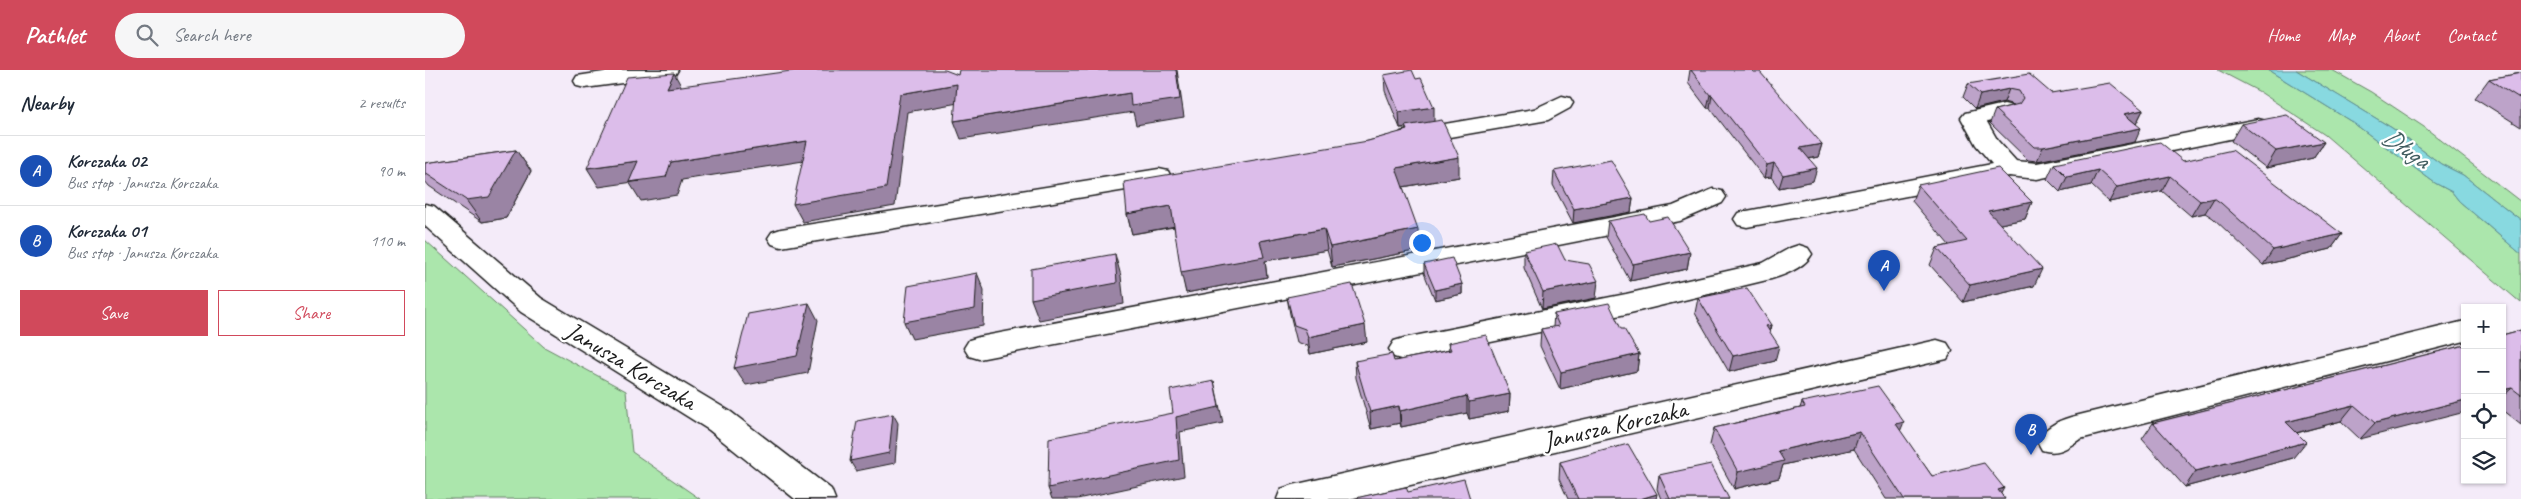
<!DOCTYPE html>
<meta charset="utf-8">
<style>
body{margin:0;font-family:Caveat,sans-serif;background:#f6f6f7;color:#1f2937}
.controls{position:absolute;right:15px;bottom:15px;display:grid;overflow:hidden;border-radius:0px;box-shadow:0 1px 4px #0004}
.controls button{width:45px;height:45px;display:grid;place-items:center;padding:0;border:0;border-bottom:1px solid #e0e1e3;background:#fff;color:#1f2937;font:25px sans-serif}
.you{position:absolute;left:996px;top:172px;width:18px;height:18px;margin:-12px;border:4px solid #fff;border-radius:50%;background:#1a73e8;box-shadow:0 0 0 8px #1a73e833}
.badge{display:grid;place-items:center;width:32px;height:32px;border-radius:50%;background:#d1495b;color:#fff;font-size:16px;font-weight:700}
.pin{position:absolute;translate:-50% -41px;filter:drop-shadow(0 1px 2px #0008)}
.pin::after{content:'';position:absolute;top:26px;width:18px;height:15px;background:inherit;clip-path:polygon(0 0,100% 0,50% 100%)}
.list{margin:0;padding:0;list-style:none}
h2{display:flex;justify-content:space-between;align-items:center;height:65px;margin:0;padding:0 20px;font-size:21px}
h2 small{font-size:16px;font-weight:400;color:#747a83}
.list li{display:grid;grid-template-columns:32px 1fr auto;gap:15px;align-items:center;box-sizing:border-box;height:70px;padding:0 20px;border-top:1px solid #e0e1e3}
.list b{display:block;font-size:19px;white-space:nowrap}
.list p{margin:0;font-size:16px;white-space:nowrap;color:#747a83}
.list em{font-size:16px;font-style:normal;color:#747a83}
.actions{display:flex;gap:10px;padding:15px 20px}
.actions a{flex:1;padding:11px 0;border:1px solid #d1495b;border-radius:0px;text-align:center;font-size:18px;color:#d1495b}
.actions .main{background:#d1495b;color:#fff}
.icon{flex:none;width:28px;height:28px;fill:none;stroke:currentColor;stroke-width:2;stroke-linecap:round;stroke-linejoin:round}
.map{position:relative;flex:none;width:2096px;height:429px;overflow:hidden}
header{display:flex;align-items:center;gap:30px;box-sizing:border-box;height:70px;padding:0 25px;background:#d1495b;color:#fff}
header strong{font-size:24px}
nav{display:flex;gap:28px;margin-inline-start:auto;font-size:18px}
.search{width:350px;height:45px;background:#f6f6f7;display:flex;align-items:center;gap:12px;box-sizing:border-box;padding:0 18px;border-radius:28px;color:#747a83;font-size:19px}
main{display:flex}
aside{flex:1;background:#fff}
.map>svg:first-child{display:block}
.green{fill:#abe6ac;stroke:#648164}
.water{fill:#88d9e0;stroke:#5d8d92}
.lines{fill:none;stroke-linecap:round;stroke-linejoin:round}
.minor-casing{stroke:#1c1c1c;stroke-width:3}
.minor{fill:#fff;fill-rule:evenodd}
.wall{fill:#bda3c9;stroke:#1c1c1c}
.shaded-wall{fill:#9a84a4;stroke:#1c1c1c}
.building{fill:#dcbdea;stroke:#1c1c1c}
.labels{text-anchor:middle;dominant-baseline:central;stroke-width:4.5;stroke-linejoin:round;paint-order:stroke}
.street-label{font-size:25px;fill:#1c1c1c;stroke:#fff}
.water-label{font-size:26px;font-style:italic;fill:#425e61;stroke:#fff}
</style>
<header>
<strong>Pathlet</strong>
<div class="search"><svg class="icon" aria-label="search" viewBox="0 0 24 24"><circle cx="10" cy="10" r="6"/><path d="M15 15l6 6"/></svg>Search here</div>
<nav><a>Home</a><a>Map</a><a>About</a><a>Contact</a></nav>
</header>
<main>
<aside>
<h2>Nearby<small>2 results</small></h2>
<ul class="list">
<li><span class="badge" style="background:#1a4fb4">A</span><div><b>Korczaka 02</b><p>Bus stop · Janusza Korczaka</p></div><em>90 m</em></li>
<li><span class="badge" style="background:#1a4fb4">B</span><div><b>Korczaka 01</b><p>Bus stop · Janusza Korczaka</p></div><em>110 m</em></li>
</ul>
<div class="actions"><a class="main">Save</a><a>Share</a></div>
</aside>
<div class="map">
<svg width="2096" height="429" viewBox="0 0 2096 429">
<rect width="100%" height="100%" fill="#f4ebf9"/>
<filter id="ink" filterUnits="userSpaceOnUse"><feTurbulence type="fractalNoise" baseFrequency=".02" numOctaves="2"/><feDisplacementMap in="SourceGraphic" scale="10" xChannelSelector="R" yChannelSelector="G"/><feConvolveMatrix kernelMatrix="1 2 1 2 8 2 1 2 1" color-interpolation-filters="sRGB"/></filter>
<g filter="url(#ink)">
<g class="green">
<path d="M1793 0H1843L1927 52 2010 113 2027 122 2034 131 2096 184V233L1900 65 1835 22Z"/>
<path d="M1871 0H1907L1946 22 1999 57 2096 132V150L2038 105 2016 94 1967 58Z"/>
<path d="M0 170 119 277 201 321 207 382 275 429H0Z"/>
</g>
<path class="water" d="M1843 0H1871L1911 24 1967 58 2016 94 2038 105 2096 150V184L2034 131 2027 122 2010 113 1927 52Z"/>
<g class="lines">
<defs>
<g id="minor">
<path d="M192 0H253L250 5 242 7 160 18 152 16 149 11 152 6Z"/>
<path d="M1137 26 1145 28 1148 33 1145 38 1123 50 984 74 976 72 972 67 976 62 984 60 1109 39Z"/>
<path d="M1579 34 1587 36 1591 41 1587 46 1562 52 1573 71 1591 91 1612 93 1833 49 1841 51 1845 56 1841 61 1833 63 1612 109 1584 106 1322 157 1313 155 1309 149 1313 143 1322 141 1567 94 1551 75 1536 48 1540 43Z"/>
<path d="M734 99 743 101 746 107 743 113 356 177 347 174 343 168 347 162 356 159Z"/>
<path d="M1288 119 1297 121 1301 127 1297 133 1255 151 554 289 544 286 539 278 544 270 554 267 1248 136Z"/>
<path d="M0 134 9 136 116 228 306 342 406 419 410 429H370L284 360 96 242 0 156Z"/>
<path d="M1374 175 1383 178 1387 184C1380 197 1360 205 1346 209L1201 244 979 290 969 287 964 279 969 271 979 268 1201 224 1338 193 1365 178Z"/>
<path d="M2040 251V271L1655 369C1642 378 1633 385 1617 380L1612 371C1619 358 1632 351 1646 347Z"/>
<path d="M1512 270 1522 273 1527 281 1522 289 926 429H852L856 419 868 415Z"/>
</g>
</defs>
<use href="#minor" class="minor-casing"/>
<use href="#minor" class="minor"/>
</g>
<g class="wall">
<path d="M1265 0 1397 74 1393 87 1384 89 1388 111 1354 118 1346 107 1339 108 1285 38H1282L1263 13Z"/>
<path d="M2096 3V57L2050 28 2064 9Z"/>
<path d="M959 5 1009 51 1034 107 978 117 994 180 907 197 902 180 840 191 842 207 761 223 749 157 707 164 702 144 943 71 981 61V58H975L960 21Z"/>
<path d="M1543 14 1626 23 1718 40 1711 54 1710 72 1612 91 1603 90 1565 53 1570 40 1589 35 1579 32 1550 39 1538 27Z"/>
<path d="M1816 54 1899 72 1888 88 1841 98 1806 71Z"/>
<path d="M91 80 106 101 81 148 57 152 4 116 0 111V93Z"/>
<path d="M1758 91 1917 164 1906 179 1838 195 1788 148 1780 143 1766 146 1737 121 1684 132 1666 115 1635 122 1622 109 1629 94Z"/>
<path d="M1129 101 1208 128 1206 142 1148 153 1128 115Z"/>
<path d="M1493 115 1607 132 1600 149 1575 154 1609 216 1538 232 1505 195 1512 178 1524 175 1487 131Z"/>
<path d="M1183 151 1265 182 1262 199 1205 211 1181 167Z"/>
<path d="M1099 181 1171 228 1117 239 1099 198Z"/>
<path d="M999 194 1037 214V224L1010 230 999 203Z"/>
<path d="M862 227 942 272 885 284 883 276 872 272 865 244Z"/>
<path d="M1273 228 1346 255 1345 262 1350 291 1304 302 1270 243Z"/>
<path d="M1129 244 1196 259 1214 284 1212 301 1135 319 1115 276 1116 259 1128 257Z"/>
<path d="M2096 260V355L2077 340V265Z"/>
<path d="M1023 273 1085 324 1084 341 1044 349 1042 343 976 357 975 353 946 359 931 308 930 291H969L1024 280Z"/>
<path d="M2040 275 1935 369 1916 351 1872 363 1868 388 1760 417 1717 369 1728 353Z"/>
<path d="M1377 332 1475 361 1507 406 1576 424 1580 429H1461L1429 379 1358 395 1354 408 1309 419 1285 375 1289 358 1375 338Z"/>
<path d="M1135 392 1231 429H1143L1134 409Z"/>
<path d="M1234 405 1304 429H1236L1232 419Z"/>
</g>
<g class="shaded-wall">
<path d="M751 0H752L759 47 711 55 708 42 536 69 529 51 705 23Z"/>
<path d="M249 3 259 21 242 18Z"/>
<path d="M532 14 539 32 482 42 470 136 378 152 368 134 475 24Z"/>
<path d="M1584 19 1579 32 1550 39 1555 25Z"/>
<path d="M1285 25H1287L1285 38H1282Z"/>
<path d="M1009 37V53L975 58 974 42Z"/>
<path d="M1718 40 1711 54 1699 44Z"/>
<path d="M1716 58 1710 72 1612 91 1618 77Z"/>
<path d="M382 71 391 89 257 110 252 125 216 131 204 112 215 111 174 117 162 98 213 91 246 92Z"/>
<path d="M1899 72 1888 88 1841 98 1851 81Z"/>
<path d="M1397 74 1393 87 1371 91 1375 78Z"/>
<path d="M91 80 106 101 81 148 57 152 41 130Z"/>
<path d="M1034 87V107L972 118 971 98Z"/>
<path d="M1349 93 1346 107 1339 108 1342 95Z"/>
<path d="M1392 98 1388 111 1354 118 1358 105Z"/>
<path d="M1673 100 1666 115 1635 122 1642 107Z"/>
<path d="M1745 106 1737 121 1684 132 1692 117Z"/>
<path d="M1208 128 1206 142 1148 153 1149 139Z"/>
<path d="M1789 128 1780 143 1766 146 1775 131Z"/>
<path d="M1607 132 1600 149 1556 158 1563 141Z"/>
<path d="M746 136 751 156 707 164 702 144Z"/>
<path d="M899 159 902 180 840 191 842 207 761 223 756 202 835 171Z"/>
<path d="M993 159 994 180 907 197 905 177Z"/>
<path d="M1917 164 1906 179 1838 195 1848 180Z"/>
<path d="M1265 182 1262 199 1205 211 1208 194Z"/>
<path d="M690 184 696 206 699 234 614 250 606 229Z"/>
<path d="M1617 199 1609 216 1538 232 1545 215Z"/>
<path d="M552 203 559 220 558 256 487 269 479 252Z"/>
<path d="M1173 211 1171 228 1117 239 1118 222Z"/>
<path d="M1037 214V224L1010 230V220Z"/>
<path d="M384 233 393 250 383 303 321 315 309 298Z"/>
<path d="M940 255 942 272 885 284 883 267Z"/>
<path d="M1346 255 1342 270 1341 256Z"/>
<path d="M1354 276 1350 291 1304 302 1308 286Z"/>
<path d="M1214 284 1212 301 1135 319 1136 302Z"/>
<path d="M789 311 798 353 755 362 759 406 652 429H627L623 418 751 347Z"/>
<path d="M2087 318 2077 327V320Z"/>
<path d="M1085 324 1084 341 1044 349V332Z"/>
<path d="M1042 326V343L976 357 975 341Z"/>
<path d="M2040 330V342L1935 369 1950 353Z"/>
<path d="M1929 335 1916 351 1848 369 1861 352Z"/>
<path d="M974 336 975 353 946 359 945 342Z"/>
<path d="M468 344 473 353 470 393 431 401 425 391Z"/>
<path d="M1479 352 1472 369 1471 354Z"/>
<path d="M1435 362 1429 379 1358 395 1354 408 1309 419 1313 402 1353 381Z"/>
<path d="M1881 372 1868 388 1760 417 1771 401Z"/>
<path d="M1579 418 1573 429V420Z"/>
<path d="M1232 424 1231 429H1215Z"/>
</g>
<g class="building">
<path d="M373 0H520L533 5 534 0H751L755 29 706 36 705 23 529 51 532 14 475 24 461 118 368 134 382 71 246 92 241 107 204 112 213 91 162 98 202 7 249 3 242 18Z"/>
<path d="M987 0 991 9 996 8 1009 37 974 42 959 5Z"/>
<path d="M1266 0H1327L1329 2H1335L1397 74 1375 78 1392 98 1358 105 1349 93 1342 95 1287 25H1285Z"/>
<path d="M2096 3V29L2064 9Z"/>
<path d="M1604 4 1626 23 1685 13 1718 40 1699 44 1716 58 1618 77H1609L1570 40 1594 34 1598 28 1594 21 1584 19 1555 25 1543 14Z"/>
<path d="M1862 45 1899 72 1851 81 1816 54Z"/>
<path d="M1017 50 1034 87 971 98 993 159 905 177 899 159 835 171 839 187 756 202 746 136 702 144 699 112 943 71 982 60 980 56Z"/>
<path d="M1735 72 1758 91 1807 80 1917 164 1848 180 1796 133 1789 128 1775 131 1745 106 1692 117 1673 100 1642 107 1629 94Z"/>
<path d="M91 80 64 127 41 130 0 103V93Z"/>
<path d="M1186 90 1208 128 1149 139 1129 101Z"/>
<path d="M1573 98 1607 132 1563 141 1617 199 1545 215 1512 178 1542 171 1493 115Z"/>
<path d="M1220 144 1224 151 1243 147 1265 182 1208 194 1183 151Z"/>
<path d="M1132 174 1140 190 1164 194 1173 211 1118 222 1099 181Z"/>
<path d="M690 184 692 213 606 229V199Z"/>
<path d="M1027 188 1037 214 1010 220 999 194Z"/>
<path d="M552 203 550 239 479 252 483 216Z"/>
<path d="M927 214 940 255 883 267 880 259 869 255 862 227Z"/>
<path d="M1322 218 1346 255 1341 256 1354 276 1308 286 1273 228Z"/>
<path d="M384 233 372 286 309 298 323 244Z"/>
<path d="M1184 233 1196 259H1199L1214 284 1136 302 1116 259 1134 256 1129 244Z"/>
<path d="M2096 260V325L2087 318 2077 320V265Z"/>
<path d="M1061 265 1085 324 1044 332 1042 326 975 341 974 336 945 342 930 291 967 284 969 291 1026 280 1023 273Z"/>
<path d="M2040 275V330L1950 353 1929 335 1861 352 1881 372 1771 401 1728 353Z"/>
<path d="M789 311 794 337 751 347 754 390 623 418 624 368 748 343 745 320Z"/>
<path d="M1453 316 1479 352 1471 354 1507 406 1559 393 1579 418 1573 420 1580 429H1479L1435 362 1353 381 1359 391 1313 402 1289 358 1380 337 1377 332Z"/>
<path d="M468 344 464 383 425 391 432 351Z"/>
<path d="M1203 374 1232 424 1215 429H1153L1135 392Z"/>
<path d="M1286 394 1304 429H1245L1234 405Z"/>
<path d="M1039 409 1045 429H926L981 417 983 422Z"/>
</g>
</g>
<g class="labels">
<g class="street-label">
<text transform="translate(206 296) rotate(31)">Janusza Korczaka</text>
<text transform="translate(1190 355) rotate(-13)">Janusza Korczaka</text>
</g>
<g class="water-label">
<text transform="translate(1981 78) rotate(35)">Długa</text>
</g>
</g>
</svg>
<div class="controls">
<button>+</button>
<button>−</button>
<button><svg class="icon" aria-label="locate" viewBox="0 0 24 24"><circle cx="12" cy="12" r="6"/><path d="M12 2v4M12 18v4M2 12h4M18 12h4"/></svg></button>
<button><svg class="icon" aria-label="layers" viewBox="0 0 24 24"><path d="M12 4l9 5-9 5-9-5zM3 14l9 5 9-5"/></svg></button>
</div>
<div class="you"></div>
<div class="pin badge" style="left:1459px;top:221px;background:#1a4fb4">A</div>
<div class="pin badge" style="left:1606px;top:385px;background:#1a4fb4">B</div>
</div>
</main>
